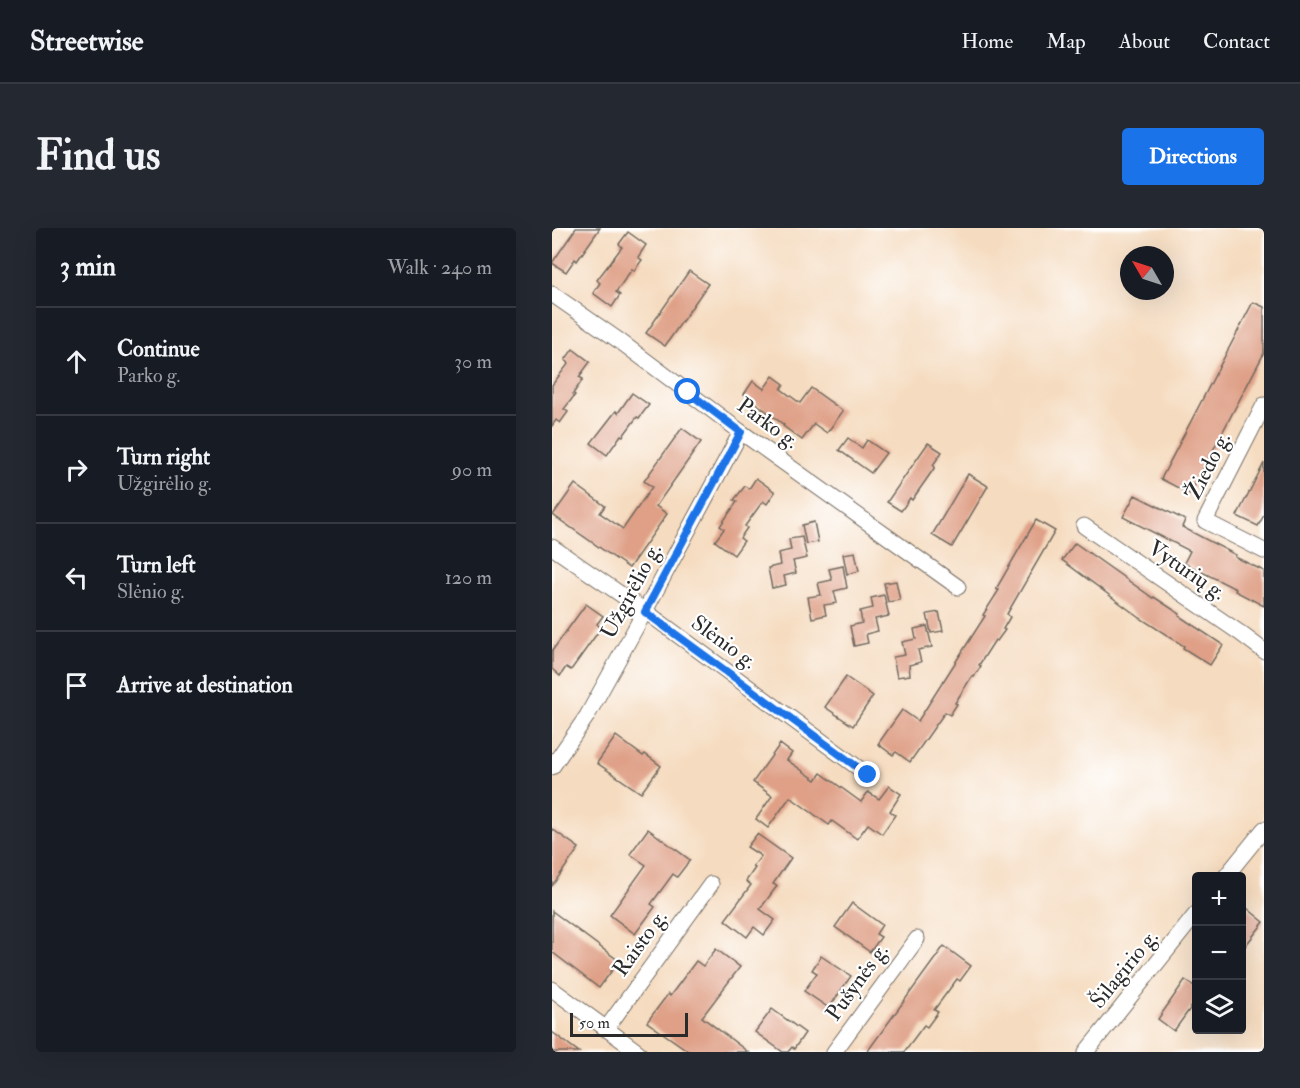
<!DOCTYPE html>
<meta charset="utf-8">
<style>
body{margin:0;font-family:"IM FELL Double Pica",serif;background:#242831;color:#f1f3f6}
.controls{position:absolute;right:18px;bottom:18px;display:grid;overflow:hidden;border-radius:6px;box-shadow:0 6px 24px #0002}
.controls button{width:54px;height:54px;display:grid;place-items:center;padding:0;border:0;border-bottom:2px solid #363941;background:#171b24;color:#f1f3f6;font:30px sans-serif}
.compass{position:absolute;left:568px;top:18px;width:54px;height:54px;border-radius:50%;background:#171b24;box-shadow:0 6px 24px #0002;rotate:309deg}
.scale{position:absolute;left:18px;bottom:15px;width:118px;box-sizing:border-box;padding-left:6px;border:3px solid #2b2b2b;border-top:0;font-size:16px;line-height:21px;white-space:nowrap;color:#2b2b2b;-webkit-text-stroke:4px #fff;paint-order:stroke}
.stop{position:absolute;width:18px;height:18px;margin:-14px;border:4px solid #1a73e8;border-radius:50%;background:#fff}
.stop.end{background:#1a73e8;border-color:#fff;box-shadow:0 2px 6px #0008}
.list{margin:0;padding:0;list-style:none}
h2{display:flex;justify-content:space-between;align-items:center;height:78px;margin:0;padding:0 24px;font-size:26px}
h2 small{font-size:20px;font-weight:400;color:#9ea1a6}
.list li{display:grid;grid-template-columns:39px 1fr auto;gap:18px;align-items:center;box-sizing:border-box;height:108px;padding:0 24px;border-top:2px solid #363941}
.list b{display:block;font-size:22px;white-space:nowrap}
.list p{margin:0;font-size:20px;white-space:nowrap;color:#9ea1a6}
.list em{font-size:20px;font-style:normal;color:#9ea1a6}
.icon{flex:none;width:33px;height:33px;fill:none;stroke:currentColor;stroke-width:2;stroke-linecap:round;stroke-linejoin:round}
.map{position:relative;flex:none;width:712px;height:824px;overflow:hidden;border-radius:6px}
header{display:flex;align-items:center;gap:36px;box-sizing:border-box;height:84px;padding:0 30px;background:#171b24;border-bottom:2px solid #363941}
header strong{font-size:28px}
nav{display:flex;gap:33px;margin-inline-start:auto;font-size:21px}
.intro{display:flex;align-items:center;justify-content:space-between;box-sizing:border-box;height:144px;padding:0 36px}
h1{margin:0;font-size:42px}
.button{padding:15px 27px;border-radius:6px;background:#1a73e8;color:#fff;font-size:21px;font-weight:700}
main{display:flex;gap:36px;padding:0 36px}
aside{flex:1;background:#171b24;border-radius:6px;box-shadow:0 6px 24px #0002}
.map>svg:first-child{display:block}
.building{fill:#dfa087}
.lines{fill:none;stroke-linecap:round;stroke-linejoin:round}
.street-casing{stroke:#72695f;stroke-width:17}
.street{stroke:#fff;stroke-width:15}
.route{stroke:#1a73e8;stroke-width:8}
.labels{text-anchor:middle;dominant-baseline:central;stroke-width:4.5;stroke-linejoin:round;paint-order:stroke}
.street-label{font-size:22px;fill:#2b2b2b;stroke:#fff}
</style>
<header>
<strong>Streetwise</strong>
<nav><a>Home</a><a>Map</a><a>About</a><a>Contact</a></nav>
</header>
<div class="intro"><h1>Find us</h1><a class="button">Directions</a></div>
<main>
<aside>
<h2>3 min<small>Walk · 240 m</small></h2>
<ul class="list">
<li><svg class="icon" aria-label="ahead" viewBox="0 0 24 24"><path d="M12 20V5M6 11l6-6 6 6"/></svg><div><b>Continue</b><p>Parko g.</p></div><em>30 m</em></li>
<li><svg class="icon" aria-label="right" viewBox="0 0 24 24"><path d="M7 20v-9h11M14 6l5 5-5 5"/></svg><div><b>Turn right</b><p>Užgirėlio g.</p></div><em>90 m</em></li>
<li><svg class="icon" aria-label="left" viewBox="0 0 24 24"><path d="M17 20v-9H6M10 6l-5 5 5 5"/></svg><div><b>Turn left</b><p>Slėnio g.</p></div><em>120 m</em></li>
<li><svg class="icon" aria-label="arrive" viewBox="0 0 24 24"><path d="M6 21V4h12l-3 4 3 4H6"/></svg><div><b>Arrive at destination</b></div></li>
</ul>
</aside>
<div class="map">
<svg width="712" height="824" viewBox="0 0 712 824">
<rect width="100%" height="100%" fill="#fff"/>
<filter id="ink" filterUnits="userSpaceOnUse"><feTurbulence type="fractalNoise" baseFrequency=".0167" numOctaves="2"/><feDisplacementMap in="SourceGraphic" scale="12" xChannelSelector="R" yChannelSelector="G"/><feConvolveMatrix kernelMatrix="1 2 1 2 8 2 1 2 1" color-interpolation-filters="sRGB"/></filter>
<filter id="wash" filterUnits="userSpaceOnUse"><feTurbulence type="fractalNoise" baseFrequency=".008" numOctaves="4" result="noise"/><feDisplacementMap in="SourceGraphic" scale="24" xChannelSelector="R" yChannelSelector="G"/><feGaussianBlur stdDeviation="1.35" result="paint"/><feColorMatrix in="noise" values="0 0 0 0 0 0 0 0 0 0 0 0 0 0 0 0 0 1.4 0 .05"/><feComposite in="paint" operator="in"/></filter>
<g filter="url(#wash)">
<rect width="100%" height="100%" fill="#f5dbbf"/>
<g id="blocks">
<g class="building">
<path d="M24 0H48L25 33 23 31 14 44 0 35Z"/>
<path d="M76 4 94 17 86 29 90 32 82 43 80 41 64 64 68 67 60 79 41 65 48 55 45 52 70 19 67 16Z"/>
<path d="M137 43 156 56 113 118 94 105Z"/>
<path d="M701 74 712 79V125L638 266 609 251Z"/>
<path d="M21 121 38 134 27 149 31 151 21 166 23 167 12 181 16 184 8 195 4 192 0 198V157L17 135 13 132Z"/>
<path d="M221 148 232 156 229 161 248 175 259 160 291 183 275 205 262 196 250 212 231 198 232 197 192 166 201 153 212 161Z"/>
<path d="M80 165 97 177 87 190 85 189 71 208 69 207 55 227 39 215 64 183 66 185Z"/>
<path d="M130 200 149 214 104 278 115 286 77 340 1 287 23 256 53 278 48 285 71 301 100 259 92 253Z"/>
<path d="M296 210 310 220 315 212 334 225 319 245 287 222Z"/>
<path d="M376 215 390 224 381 237 383 239 374 252 360 272 358 270 349 283 335 274Z"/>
<path d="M712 235V287L706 298 685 288Z"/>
<path d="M416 246 436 258 400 319 380 307Z"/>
<path d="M204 250 223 264 215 276 211 273 193 298 195 300 188 310 192 313 182 327 163 313 172 301 168 298 185 274 182 272 193 258 197 261Z"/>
<path d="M583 267 633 292 630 299 684 327 683 329 712 343V378L683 363 684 361 632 335 638 323 571 289Z"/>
<path d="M484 292 503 303 455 386 458 389 451 401 453 402 445 413 443 412 427 437 429 438 422 449 420 448 403 475 405 476 398 487 393 484 358 534 344 524 341 527 326 516 350 482 366 493 433 388 431 387 447 362 444 361Z"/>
<path d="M262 294 266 314 254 316 250 297Z"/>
<path d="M250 309 255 330 241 333 244 345 232 348 234 357 220 360 216 340 228 337 226 325 239 322 237 311Z"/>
<path d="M523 315 601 370 602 369 628 386 627 388 671 417 658 437 631 420 632 418 588 390 510 332Z"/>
<path d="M303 324 307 343 295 346 291 326Z"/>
<path d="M291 338 295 360 282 363 285 375 272 377 274 387 260 390 256 369 269 367 266 355 280 352 277 341Z"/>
<path d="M344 353 348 372 336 374 332 355Z"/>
<path d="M332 367 337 388 323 391 326 403 314 406 316 415 302 418 298 398 310 395 308 383 321 380 319 370Z"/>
<path d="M34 376 51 388 45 396 49 400 19 442 14 439 8 448 0 441V423Z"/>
<path d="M387 384 391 403 379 405 375 386Z"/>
<path d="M375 398 380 419 366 422 369 434 357 437 358 447 345 449 341 429 353 427 350 414 364 411 362 401Z"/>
<path d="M294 449 321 468 301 498 273 479Z"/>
<path d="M64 508 91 528 93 526 109 538 89 565 45 535Z"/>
<path d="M228 516 240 525 235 532 264 552 269 545 309 574 316 564 327 571 337 558 349 566 338 583 343 587 330 606 316 596 305 611 280 593 277 597 238 569 216 600 204 591 220 568 201 554Z"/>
<path d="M0 601 27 620 0 658Z"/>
<path d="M96 601 138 632 125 649 121 646 99 676 103 679 83 706 58 687 94 637 78 626Z"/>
<path d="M205 606 239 630 221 656 225 658 208 681 223 692 212 707 202 699 195 709 173 692 199 657 194 653 203 640 201 639 209 628 195 619Z"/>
<path d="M300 675 330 697 324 706 329 709 318 724 283 699Z"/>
<path d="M690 676 712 694 690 722Z"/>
<path d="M0 683 67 733 47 760 0 724Z"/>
<path d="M392 718 419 738 408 753 405 751 382 782 386 784 375 799 372 797 352 824H315Z"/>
<path d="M164 721 188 739 150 789 196 824H138L95 794 116 766 118 768 144 733 151 738Z"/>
<path d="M269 728 299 748 277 780 252 763 265 745 260 742Z"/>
<path d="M633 752 645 760V771L622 803 606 791Z"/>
<path d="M220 781 253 805 242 821 240 819 236 824H231L203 804Z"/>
<path d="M0 804 27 824H0Z"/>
</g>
</g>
</g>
<g filter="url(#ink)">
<use href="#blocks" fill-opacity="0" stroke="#72695f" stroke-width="1.5"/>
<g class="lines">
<defs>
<g id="street">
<path d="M0 66 69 114 189 204 406 359"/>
<path d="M712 177 653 293 712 323"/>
<path d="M532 298 688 405 712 423"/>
<path d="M0 319 93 383 316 547"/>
<path d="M0 539 35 488 93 383 189 204"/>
<path d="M674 648 712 601"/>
<path d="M0 761 86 824"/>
<path d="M54 801 159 656"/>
<path d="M282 824 365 711"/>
<path d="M534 824 644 686"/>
</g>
</defs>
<use href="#street" class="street-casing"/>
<use href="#street" class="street"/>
</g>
</g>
<g class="lines" filter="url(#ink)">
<path class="route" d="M136 164 189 204 93 384 316 547"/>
</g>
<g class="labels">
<g class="street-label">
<text transform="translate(216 195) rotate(36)">Parko g.</text>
<text transform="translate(656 238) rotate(-63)">Žiedo g.</text>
<text transform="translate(635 342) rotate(34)">Vyturių g.</text>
<text transform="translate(79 363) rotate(-62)">Užgirėlio g.</text>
<text transform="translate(172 414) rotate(36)">Slėnio g.</text>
<text transform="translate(88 715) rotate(-54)">Raisto g.</text>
<text transform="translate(572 741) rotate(-51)">Šilagirio g.</text>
<text transform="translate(305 754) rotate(-54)">Pušynės g.</text>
</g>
</g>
</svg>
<div class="controls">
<button>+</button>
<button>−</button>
<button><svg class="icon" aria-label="layers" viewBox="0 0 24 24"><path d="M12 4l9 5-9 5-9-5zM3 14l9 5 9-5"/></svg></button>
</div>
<svg class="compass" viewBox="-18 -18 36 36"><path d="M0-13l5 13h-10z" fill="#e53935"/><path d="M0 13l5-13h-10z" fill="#9ea1a6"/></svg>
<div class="scale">50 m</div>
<div class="stop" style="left:136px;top:164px"></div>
<div class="stop end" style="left:316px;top:547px"></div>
</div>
</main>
